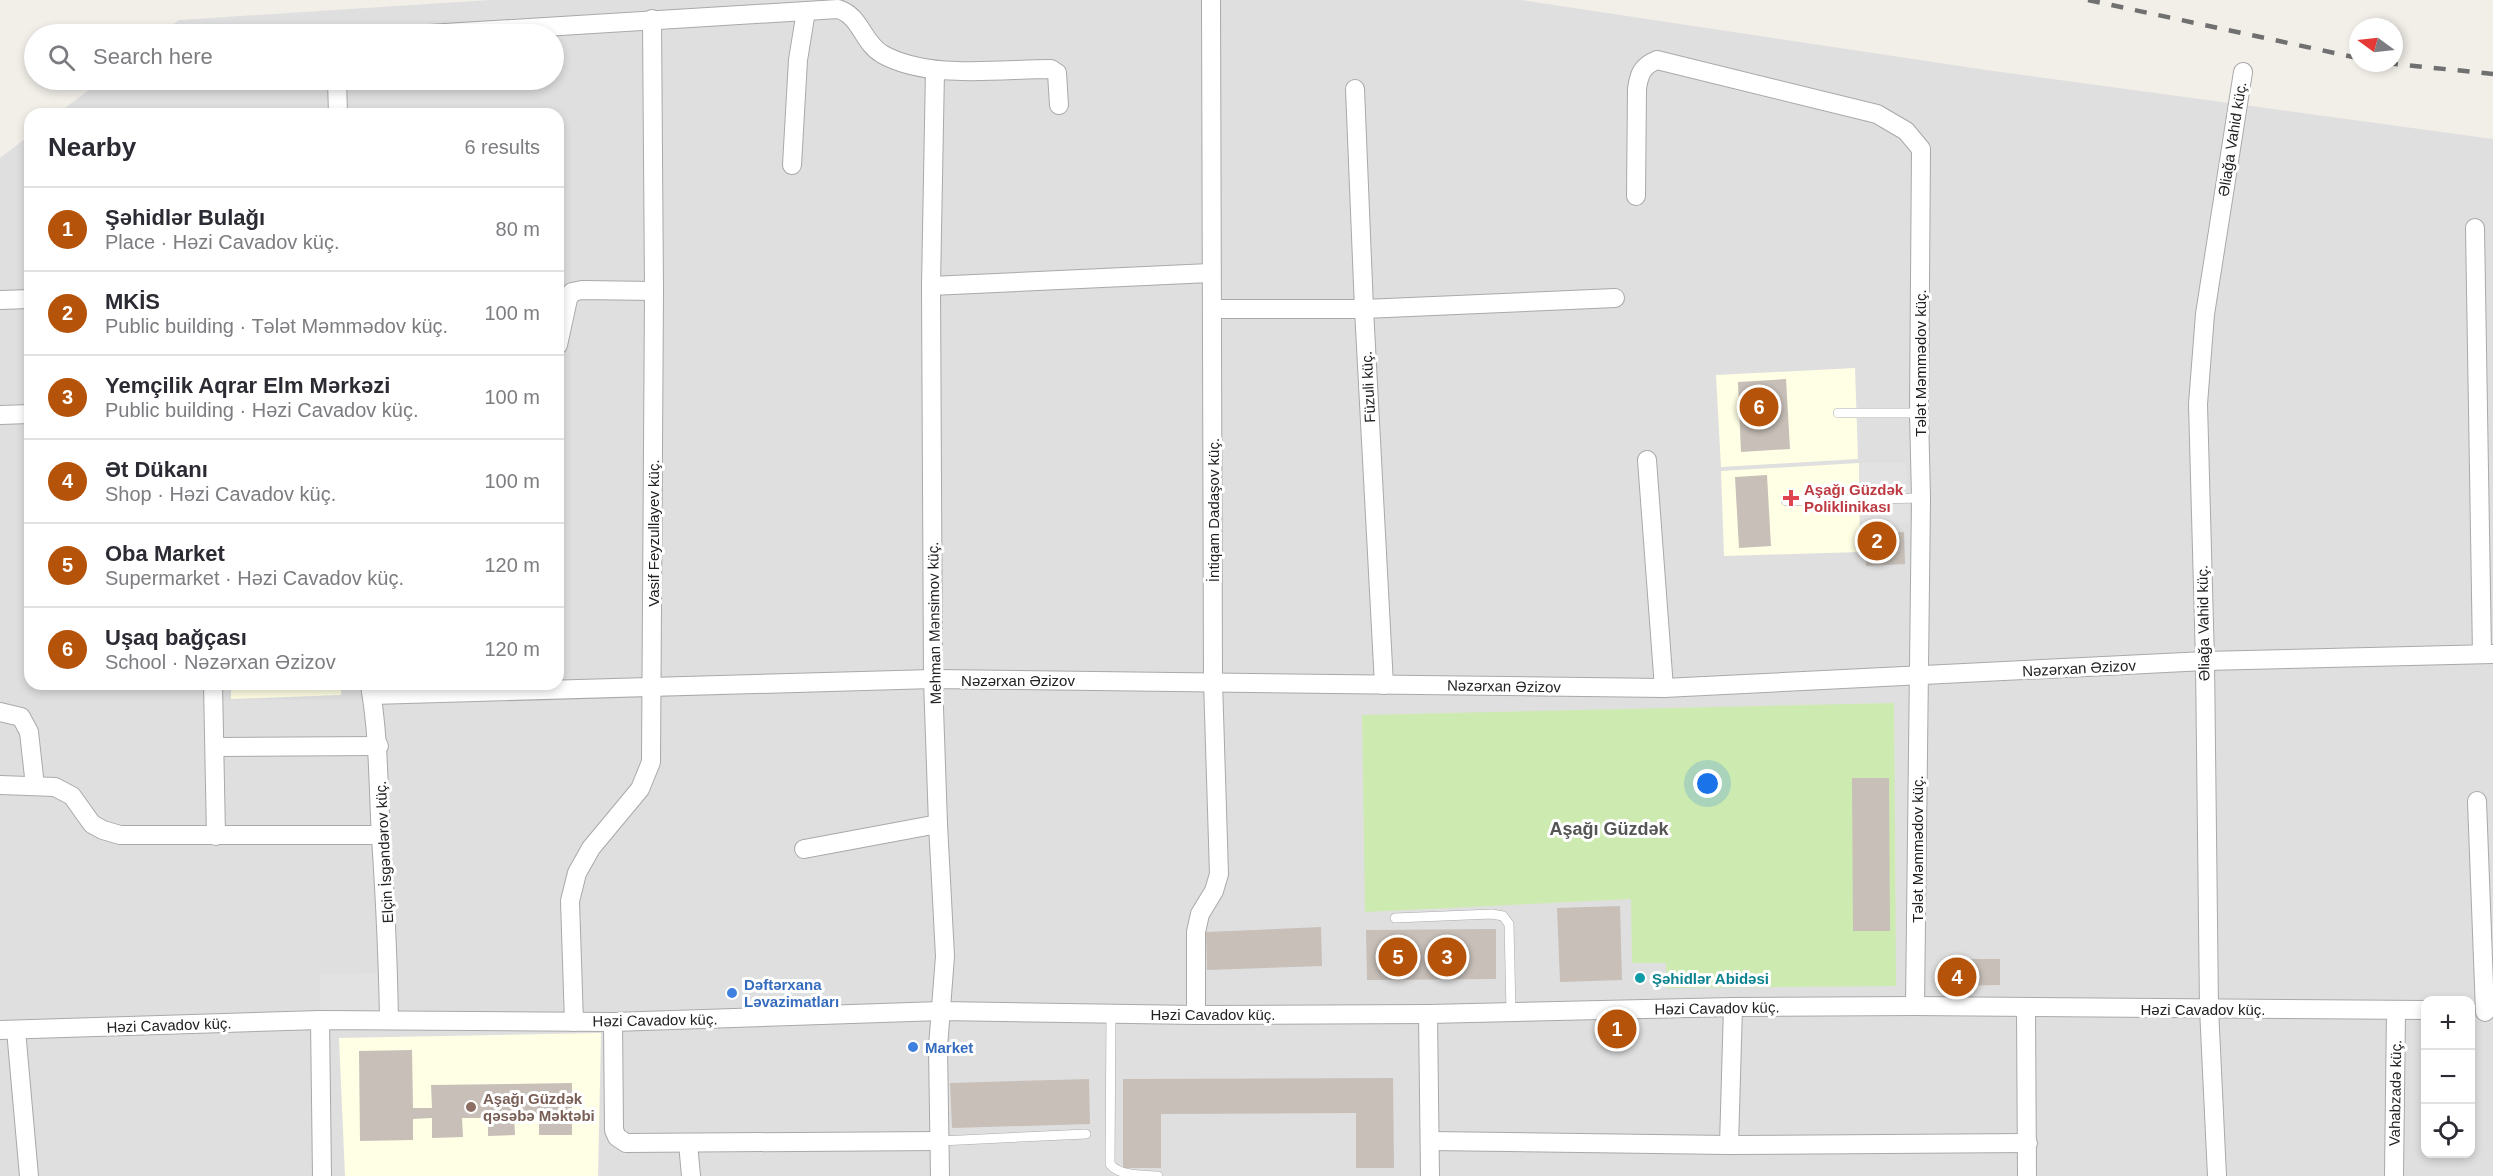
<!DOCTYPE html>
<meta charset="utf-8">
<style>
body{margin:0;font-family:Arial,sans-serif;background:#f7f7f7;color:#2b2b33}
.controls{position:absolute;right:18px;bottom:18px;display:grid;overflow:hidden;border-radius:12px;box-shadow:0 3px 9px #0003}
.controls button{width:54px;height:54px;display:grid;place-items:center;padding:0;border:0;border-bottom:2px solid #e1e1e2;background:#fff;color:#2b2b33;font:30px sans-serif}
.compass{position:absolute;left:2349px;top:18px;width:54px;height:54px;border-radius:50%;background:#fff;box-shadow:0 3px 9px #0003;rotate:285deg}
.you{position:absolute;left:1708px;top:784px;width:21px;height:21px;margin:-15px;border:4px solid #fff;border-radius:50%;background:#1a73e8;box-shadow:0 0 0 9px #1a73e833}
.badge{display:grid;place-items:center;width:39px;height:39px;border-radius:50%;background:#b45309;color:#fff;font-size:20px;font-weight:700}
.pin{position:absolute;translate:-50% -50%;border:3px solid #fff;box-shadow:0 2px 6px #0006}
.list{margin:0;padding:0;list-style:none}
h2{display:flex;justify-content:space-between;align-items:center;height:78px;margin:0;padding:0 24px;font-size:26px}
h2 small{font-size:20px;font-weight:400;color:#7c7c81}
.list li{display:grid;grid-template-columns:39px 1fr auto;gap:18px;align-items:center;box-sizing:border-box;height:84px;padding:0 24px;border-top:2px solid #e1e1e2}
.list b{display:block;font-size:22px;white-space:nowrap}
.list p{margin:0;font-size:20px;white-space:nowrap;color:#7c7c81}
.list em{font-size:20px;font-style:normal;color:#7c7c81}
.icon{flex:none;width:33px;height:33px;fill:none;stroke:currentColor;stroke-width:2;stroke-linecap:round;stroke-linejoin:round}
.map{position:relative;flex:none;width:2493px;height:1176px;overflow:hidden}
.search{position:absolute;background:#fff;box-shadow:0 3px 9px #0003;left:24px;top:24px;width:540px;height:66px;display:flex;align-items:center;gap:15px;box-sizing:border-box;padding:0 21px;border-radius:33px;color:#7c7c81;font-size:22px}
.panel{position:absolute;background:#fff;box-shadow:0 3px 9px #0003;left:24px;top:108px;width:540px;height:582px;border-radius:18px}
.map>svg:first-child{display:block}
.residential{fill:#e0dfdf;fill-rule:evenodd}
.education{fill:#ffffe5}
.grass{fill:#cdebb0}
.parking{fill:#e2e2e2}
.building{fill:#c7bfb8}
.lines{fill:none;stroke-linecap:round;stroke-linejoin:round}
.service-casing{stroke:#a9a9a9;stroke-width:10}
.minor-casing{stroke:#a9a9a9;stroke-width:20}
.service{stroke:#fff;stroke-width:9}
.minor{stroke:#fff;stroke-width:18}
.rail{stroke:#707070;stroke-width:4.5;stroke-dasharray:12 12;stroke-linecap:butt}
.health-dot{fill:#e0444e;stroke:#fff;stroke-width:2}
.culture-dot{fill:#0f9aa8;stroke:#fff;stroke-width:2}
.shop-dot{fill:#3f7fe0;stroke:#fff;stroke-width:2}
.education-dot{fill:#8d6e63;stroke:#fff;stroke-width:2}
.labels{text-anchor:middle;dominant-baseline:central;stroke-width:6;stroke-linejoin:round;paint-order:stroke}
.street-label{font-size:15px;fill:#222;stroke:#fff}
.health-label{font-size:15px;font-weight:bold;fill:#be3a42;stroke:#fff;text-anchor:start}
.culture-label{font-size:15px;font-weight:bold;fill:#0d838f;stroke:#fff;text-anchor:start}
.shop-label{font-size:15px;font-weight:bold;fill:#366cbe;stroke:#fff;text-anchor:start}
.education-label{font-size:15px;font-weight:bold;fill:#785e54;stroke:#fff;text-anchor:start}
.quarter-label{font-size:18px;font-weight:bold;fill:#555;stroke:#fff}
</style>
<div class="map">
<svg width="2493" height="1176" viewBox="0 0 2493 1176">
<rect width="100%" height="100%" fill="#f2efe9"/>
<path class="residential" d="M490 0H1521L1986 70 2493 139V1176H0V158L30 135V684H558V114H57L102 80H554V34H160L179 20ZM2426 1000H2470V1154H2426Z"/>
<g class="education">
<path d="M1855 368 1858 459 1721 467 1716 375Z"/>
<path d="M1859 463 1860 552 1724 556 1721 471Z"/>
<path d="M231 684H341V695L231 699Z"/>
<path d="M601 1033 598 1176H345L339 1038Z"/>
</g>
<path class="grass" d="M1894 703 1896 986 1667 988 1666 963H1632L1631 899 1365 912 1362 715Z"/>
<g class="parking">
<path d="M1859 463H1906L1910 523 1860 526Z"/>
<path d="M388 973 389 1020H320V974Z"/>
</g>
<g class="building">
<path d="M1786 379 1790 449 1741 452 1738 382Z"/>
<path d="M1767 475 1771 546 1739 548 1735 477Z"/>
<path d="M1904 532 1905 564 1866 566 1865 533Z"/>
<path d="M1852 778H1889L1890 931H1853Z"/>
<path d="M1620 906 1622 980 1560 982 1557 908Z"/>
<path d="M1321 927 1322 966 1207 970 1206 932Z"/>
<path d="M1496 929V979L1367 980 1366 930Z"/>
<path d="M1948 959H2000V985L1948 986Z"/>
<path d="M412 1050 413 1108H432L431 1085 572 1083V1135H539V1114L514 1115 515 1135 488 1136V1118H462L463 1137 432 1138V1118L413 1119V1140L360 1141 359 1051Z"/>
<path d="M1393 1078 1394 1168H1356V1113L1161 1114V1168H1123V1079Z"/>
<path d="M1089 1079 1090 1124 952 1128 950 1083Z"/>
</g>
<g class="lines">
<defs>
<g id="service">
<path d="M1838 413H1919"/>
<path d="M1786 501 1921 498"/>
<path d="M1395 918 1492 914 1503 916 1509 924 1511 1012"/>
<path d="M1111 1014 1110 1164C1119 1176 1142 1175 1158 1176"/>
<path d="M940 1141 1086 1134"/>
</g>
<g id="minor">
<path d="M429 34 838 9C861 16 862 42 882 54 928 80 999 69 1051 69L1057 73 1059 105"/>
<path d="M935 70 931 286 933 679 938 824 945 956 938 1047 940 1176"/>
<path d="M337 80 338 114"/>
<path d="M1355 89 1364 309 1384 685"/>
<path d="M792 165 798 60 806 11"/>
<path d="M1636 196 1637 89C1639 74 1642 66 1657 60L1877 114 1906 131 1921 149 1919 413 1921 498 1915 1006"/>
<path d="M2475 228 2482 654"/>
<path d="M931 286 1210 273"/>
<path d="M0 300 30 299"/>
<path d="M1212 309H1364L1615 298"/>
<path d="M558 345 568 299 572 292 582 290 654 291"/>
<path d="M0 415 30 414"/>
<path d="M1647 460 1664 688"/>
<path d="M213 684 216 836"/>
<path d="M370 686C379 736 378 786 381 837 385 898 388 958 389 1020"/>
<path d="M372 695 933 679 1664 688 2205 661 2493 654"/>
<path d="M0 712 21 717 29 732 35 786"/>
<path d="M216 747 379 746"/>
<path d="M0 785 55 787 72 796 92 824 103 830 120 835H381"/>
<path d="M2477 801 2485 1012"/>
<path d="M804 849 938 824"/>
<path d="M2026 1008 2027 1176"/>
<path d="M1428 1014 1430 1176"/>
<path d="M1196 1015V932L1200 914 1214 891 1219 874 1213 681 1211 0"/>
<path d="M320 1020 322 1176"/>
<path d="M574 1022 570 901 577 873 591 848 640 789 651 762 654 291 652 19"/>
<path d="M613 1022 614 1130 617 1137 626 1143 940 1141"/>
<path d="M0 1030 320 1020 613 1022 941 1011 1196 1015 1428 1014 1733 1007 1915 1006 2426 1010"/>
<path d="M16 1030 29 1176"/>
<path d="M1430 1141 1729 1145 2028 1143"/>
<path d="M688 1143 691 1176"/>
<path d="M1729 1145 1733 1007"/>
<path d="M2217 1176 2209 1008 2205 661 2198 404 2205 314 2243 72"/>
<path d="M2394 1176 2396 1010"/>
</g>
</defs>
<use href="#service" class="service-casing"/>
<use href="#minor" class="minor-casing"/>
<use href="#service" class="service"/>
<use href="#minor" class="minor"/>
<g class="rail">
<path d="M2088 0 2358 58"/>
<path d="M2386 63 2493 74"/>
</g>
</g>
<path class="health-dot" d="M1788 489h6v6h6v6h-6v6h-6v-6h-6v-6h6z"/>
<circle class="culture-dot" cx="1640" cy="978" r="6"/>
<g class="shop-dot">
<circle cx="732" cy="993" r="6"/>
<circle cx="913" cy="1047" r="6"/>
</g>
<circle class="education-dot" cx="471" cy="1107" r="6"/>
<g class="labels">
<g class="street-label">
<text transform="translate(2232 139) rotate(-81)">Əliağa Vahid küç.</text>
<text transform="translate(1920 363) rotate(-90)">Tələt Məmmədov küç.</text>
<text transform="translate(1368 387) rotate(-93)">Füzuli küç.</text>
<text transform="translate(1213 510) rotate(-90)">İntiqam Dadaşov küç.</text>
<text transform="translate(653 533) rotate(-90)">Vasif Feyzullayev küç.</text>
<text transform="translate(934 623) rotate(-91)">Mehman Mənsimov küç.</text>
<text transform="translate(2203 623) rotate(-91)">Əliağa Vahid küç.</text>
<text transform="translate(2079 668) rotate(-3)">Nəzərxan Əzizov</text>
<text x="1018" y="680">Nəzərxan Əzizov</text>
<text transform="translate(1504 686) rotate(1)">Nəzərxan Əzizov</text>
<text transform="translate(1917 849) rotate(-90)">Tələt Məmmədov küç.</text>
<text transform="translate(384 852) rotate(-93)">Elçin İsgəndərov küç.</text>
<text transform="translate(1717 1008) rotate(-1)">Həzi Cavadov küç.</text>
<text x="2203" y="1009">Həzi Cavadov küç.</text>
<text x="1213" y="1014">Həzi Cavadov küç.</text>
<text transform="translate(655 1020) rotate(-1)">Həzi Cavadov küç.</text>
<text transform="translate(169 1025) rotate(-2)">Həzi Cavadov küç.</text>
<text transform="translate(2395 1093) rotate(-89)">Vahabzadə küç.</text>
</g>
<g class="health-label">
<text x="1804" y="489">Aşağı Güzdək<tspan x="1804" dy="17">Poliklinikası</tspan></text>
</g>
<g class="culture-label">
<text x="1652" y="978">Şəhidlər Abidəsi</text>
</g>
<g class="shop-label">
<text x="744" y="984">Dəftərxana<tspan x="744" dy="17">Ləvazimatları</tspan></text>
<text x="925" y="1047">Market</text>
</g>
<g class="education-label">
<text x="483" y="1098">Aşağı Güzdək<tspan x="483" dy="17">qəsəbə Məktəbi</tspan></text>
</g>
<g class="quarter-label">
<text x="1609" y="829">Aşağı Güzdək</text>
</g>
</g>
</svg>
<div class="controls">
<button>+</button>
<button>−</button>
<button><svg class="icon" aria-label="locate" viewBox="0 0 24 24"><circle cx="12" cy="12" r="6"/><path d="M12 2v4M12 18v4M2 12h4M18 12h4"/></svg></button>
</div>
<svg class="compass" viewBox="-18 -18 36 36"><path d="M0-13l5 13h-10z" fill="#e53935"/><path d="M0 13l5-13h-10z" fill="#7c7c81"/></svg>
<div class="you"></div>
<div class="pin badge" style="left:1617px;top:1029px">1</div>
<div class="pin badge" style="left:1877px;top:541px">2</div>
<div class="pin badge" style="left:1447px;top:957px">3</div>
<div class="pin badge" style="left:1957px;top:977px">4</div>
<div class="pin badge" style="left:1398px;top:957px">5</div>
<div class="pin badge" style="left:1759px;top:407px">6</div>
<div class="search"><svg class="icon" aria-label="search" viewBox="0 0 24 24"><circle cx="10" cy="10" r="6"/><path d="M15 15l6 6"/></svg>Search here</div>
<section class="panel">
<h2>Nearby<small>6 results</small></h2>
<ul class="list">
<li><span class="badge">1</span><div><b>Şəhidlər Bulağı</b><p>Place · Həzi Cavadov küç.</p></div><em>80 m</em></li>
<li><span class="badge">2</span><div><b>MKİS</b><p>Public building · Tələt Məmmədov küç.</p></div><em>100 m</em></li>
<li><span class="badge">3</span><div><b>Yemçilik Aqrar Elm Mərkəzi</b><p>Public building · Həzi Cavadov küç.</p></div><em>100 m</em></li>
<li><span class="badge">4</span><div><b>Ət Dükanı</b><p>Shop · Həzi Cavadov küç.</p></div><em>100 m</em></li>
<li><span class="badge">5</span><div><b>Oba Market</b><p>Supermarket · Həzi Cavadov küç.</p></div><em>120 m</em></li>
<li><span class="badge">6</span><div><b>Uşaq bağçası</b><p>School · Nəzərxan Əzizov</p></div><em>120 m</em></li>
</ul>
</section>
</div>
